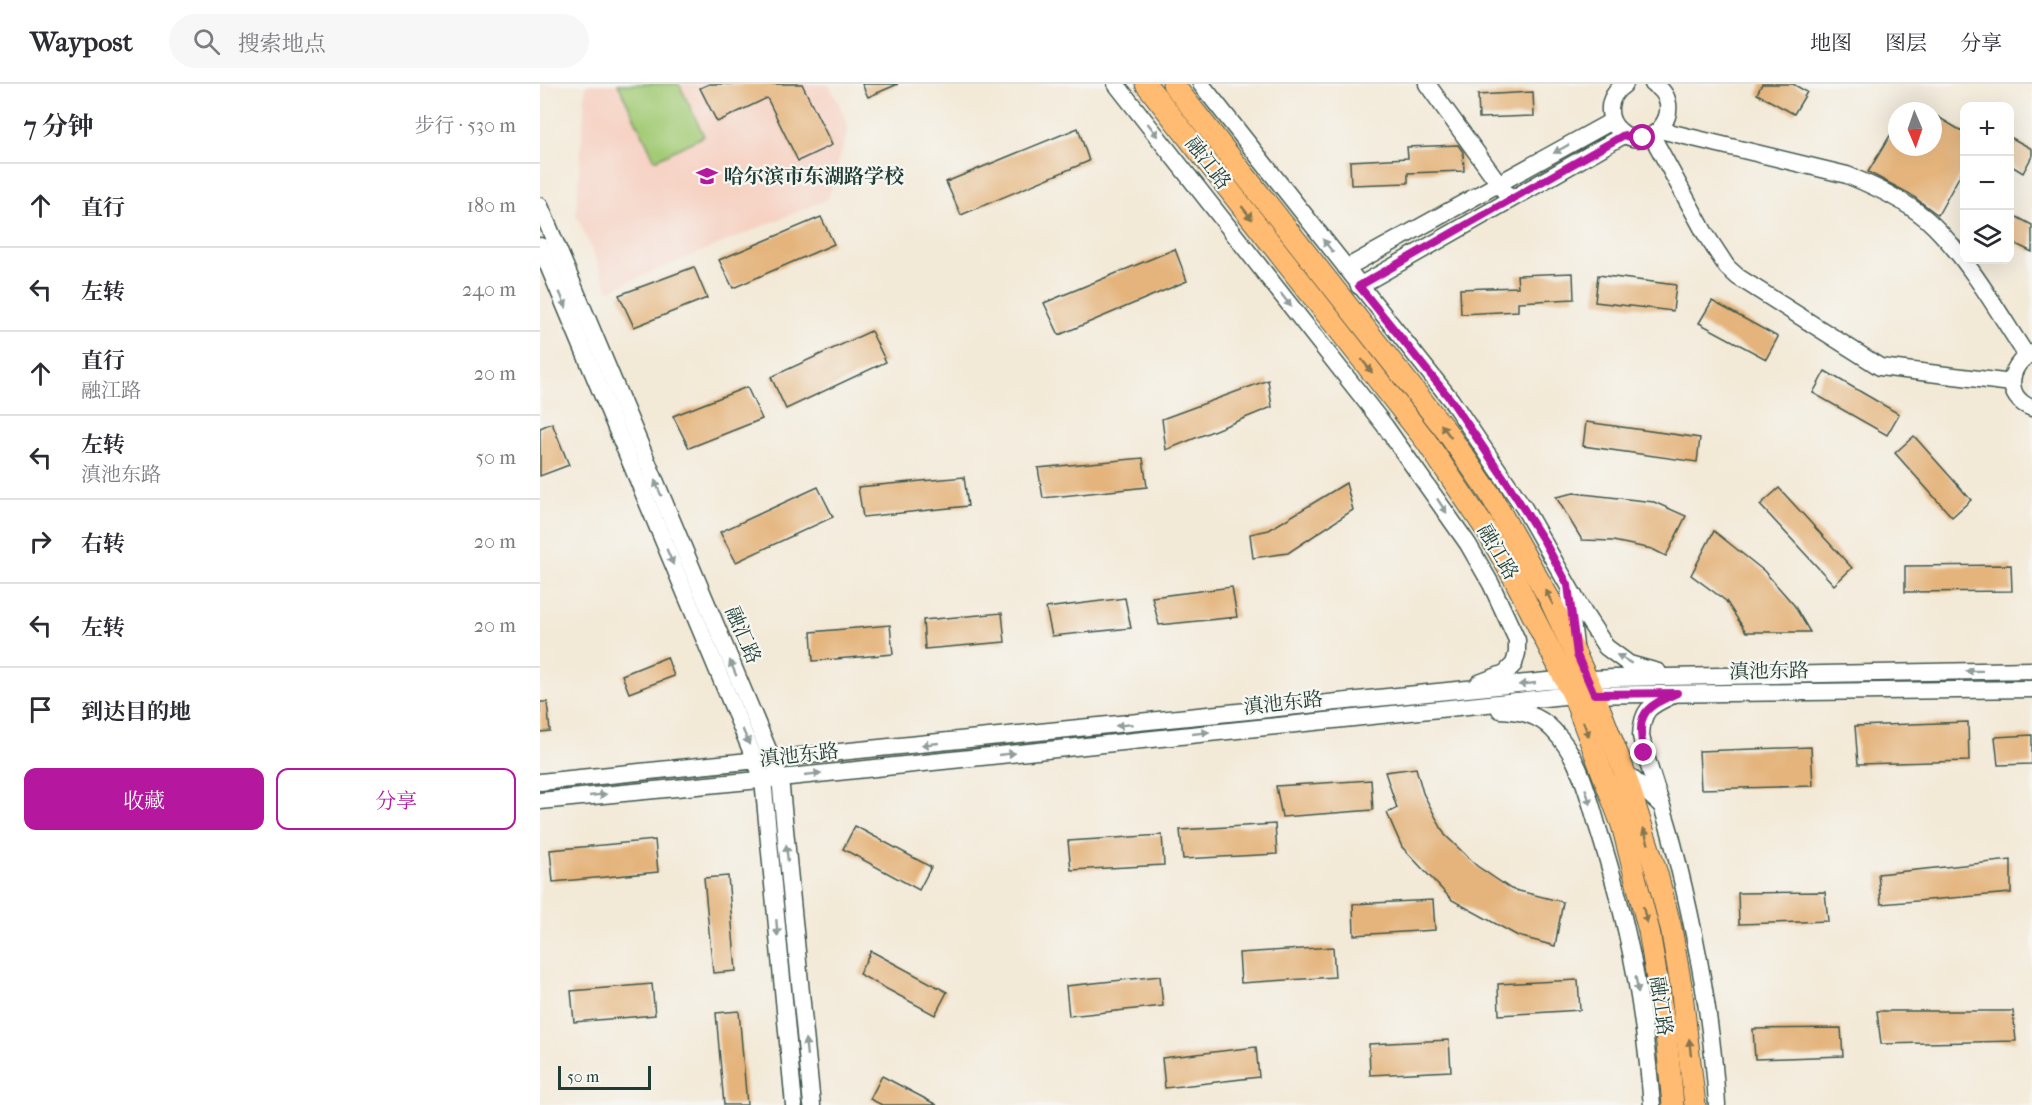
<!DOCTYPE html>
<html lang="zh">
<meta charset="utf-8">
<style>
body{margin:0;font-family:"IM FELL French Canon","Noto Serif SC",serif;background:#f7f7f7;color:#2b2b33}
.controls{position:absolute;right:18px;top:18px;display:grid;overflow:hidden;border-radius:12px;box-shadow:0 6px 24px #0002}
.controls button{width:54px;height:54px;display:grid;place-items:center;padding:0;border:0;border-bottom:2px solid #e1e1e2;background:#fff;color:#2b2b33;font:30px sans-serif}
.compass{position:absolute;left:1348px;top:18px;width:54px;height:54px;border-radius:50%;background:#fff;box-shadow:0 6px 24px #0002;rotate:178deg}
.scale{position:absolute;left:18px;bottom:15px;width:93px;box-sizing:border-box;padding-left:6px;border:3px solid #1f3d34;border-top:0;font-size:16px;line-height:21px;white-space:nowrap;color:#1f3d34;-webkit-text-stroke:4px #f6f6f2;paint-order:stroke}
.stop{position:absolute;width:18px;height:18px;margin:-14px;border:4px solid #b5179e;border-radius:50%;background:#fff}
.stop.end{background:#b5179e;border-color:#fff;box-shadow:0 2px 6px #0008}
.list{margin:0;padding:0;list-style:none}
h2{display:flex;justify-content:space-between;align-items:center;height:78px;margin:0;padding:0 24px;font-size:26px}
h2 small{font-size:20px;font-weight:400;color:#7c7c81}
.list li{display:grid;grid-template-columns:39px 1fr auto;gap:18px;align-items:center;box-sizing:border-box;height:84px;padding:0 24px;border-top:2px solid #e1e1e2}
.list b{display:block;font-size:22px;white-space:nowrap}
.list p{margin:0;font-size:20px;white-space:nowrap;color:#7c7c81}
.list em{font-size:20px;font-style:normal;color:#7c7c81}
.actions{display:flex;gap:12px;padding:18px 24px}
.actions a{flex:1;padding:14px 0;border:2px solid #b5179e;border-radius:12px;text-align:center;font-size:21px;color:#b5179e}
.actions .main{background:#b5179e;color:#fff}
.icon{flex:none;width:33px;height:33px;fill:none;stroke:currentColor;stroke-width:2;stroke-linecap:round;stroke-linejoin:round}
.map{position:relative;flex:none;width:1492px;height:1021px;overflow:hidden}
header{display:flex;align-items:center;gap:36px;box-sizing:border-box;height:84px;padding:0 30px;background:#fff;border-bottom:2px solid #e1e1e2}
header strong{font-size:28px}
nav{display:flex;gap:33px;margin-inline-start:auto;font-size:21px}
.search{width:420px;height:54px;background:#f7f7f7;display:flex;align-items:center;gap:15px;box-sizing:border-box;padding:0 21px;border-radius:33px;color:#7c7c81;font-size:22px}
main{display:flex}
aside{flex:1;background:#fff}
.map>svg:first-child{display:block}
.built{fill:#f6d2c3}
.green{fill:#a3cb76;stroke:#618455;stroke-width:1.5}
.building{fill:#e4b47c}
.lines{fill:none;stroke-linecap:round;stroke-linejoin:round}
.minor-casing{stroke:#3f574c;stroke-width:19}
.major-casing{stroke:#3f574c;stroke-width:23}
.minor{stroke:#fff;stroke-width:16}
.major{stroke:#ffbb71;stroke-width:21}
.oneway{fill:#8f9e9a}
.oneway2{fill:#84764f}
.route{stroke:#b5179e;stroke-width:8}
.labels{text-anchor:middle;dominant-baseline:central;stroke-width:4.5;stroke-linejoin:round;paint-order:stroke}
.street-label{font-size:20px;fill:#1f3d34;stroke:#f6f6f2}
.poi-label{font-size:20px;font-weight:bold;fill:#1f3d34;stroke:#f6f6f2;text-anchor:start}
</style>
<header>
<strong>Waypost</strong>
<div class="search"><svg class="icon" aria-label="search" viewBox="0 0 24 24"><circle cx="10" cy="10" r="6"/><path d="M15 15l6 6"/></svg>搜索地点</div>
<nav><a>地图</a><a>图层</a><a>分享</a></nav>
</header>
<main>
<aside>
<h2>7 分钟<small>步行 · 530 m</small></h2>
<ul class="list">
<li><svg class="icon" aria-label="ahead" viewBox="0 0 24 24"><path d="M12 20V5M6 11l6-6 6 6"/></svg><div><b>直行</b></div><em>180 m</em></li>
<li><svg class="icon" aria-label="left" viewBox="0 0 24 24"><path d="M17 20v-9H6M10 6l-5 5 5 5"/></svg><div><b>左转</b></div><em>240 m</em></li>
<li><svg class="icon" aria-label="ahead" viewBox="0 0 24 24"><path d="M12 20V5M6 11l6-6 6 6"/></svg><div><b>直行</b><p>融江路</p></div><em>20 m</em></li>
<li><svg class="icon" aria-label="left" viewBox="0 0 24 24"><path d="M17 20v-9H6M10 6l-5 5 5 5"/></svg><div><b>左转</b><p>滇池东路</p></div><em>50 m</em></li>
<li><svg class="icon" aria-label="right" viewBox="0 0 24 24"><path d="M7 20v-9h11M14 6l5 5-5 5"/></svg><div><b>右转</b></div><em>20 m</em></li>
<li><svg class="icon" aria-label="left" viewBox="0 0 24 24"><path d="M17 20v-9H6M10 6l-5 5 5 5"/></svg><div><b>左转</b></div><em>20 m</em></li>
<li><svg class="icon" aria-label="arrive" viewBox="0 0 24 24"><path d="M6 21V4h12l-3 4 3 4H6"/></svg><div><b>到达目的地</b></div></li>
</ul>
<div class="actions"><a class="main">收藏</a><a>分享</a></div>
</aside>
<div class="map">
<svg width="1492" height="1021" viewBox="0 0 1492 1021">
<rect width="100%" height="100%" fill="#f6f6f2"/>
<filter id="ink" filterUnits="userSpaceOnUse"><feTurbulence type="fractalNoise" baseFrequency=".0167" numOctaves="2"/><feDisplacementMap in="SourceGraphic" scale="12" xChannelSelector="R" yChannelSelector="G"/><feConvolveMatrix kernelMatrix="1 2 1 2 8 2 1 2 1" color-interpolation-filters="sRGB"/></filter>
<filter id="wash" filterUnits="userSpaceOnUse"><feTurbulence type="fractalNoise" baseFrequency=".008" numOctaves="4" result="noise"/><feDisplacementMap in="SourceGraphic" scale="24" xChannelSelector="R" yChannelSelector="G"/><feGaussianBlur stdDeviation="1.35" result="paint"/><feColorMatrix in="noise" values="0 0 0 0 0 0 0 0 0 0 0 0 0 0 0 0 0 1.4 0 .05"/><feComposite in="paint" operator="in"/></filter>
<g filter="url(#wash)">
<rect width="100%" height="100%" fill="#f3e9d7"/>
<path class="built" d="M46 0H289L303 28 308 46 288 115 69 206 36 130Z"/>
<path class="green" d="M78 0H139L164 52 115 76Z"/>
<g id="blocks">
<g class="building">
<path d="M169 0H262L292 61 258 77 227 14 177 38 160 4Z"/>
<path d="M322 0H358L328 13Z"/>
<path d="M1222 0H1253L1267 8 1254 30 1217 10Z"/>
<path d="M993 8 994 32 939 34 938 11Z"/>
<path d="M1393 30 1425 49V82L1398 131 1370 110 1328 88 1357 40V63H1393Z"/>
<path d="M538 44 549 77 421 131 406 98Z"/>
<path d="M1470 53 1492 65V72L1483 89 1470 81Z"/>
<path d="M918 61 923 68 924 87 868 89V99L811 101 810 77 868 74 867 63Z"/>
<path d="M1473 131 1492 141V168L1470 157V137Z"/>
<path d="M281 133 294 160 193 204 179 176Z"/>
<path d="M635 165 647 197 519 251 504 219Z"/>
<path d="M154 183 167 214 94 243 79 211Z"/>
<path d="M1033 189 1034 215 978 218V227L921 230 920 205 978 203 977 191Z"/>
<path d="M1058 191 1136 201 1133 227 1055 218Z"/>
<path d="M1172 217 1238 253 1226 275 1159 239Z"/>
<path d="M331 247 346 278 246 325 231 293Z"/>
<path d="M1285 287 1359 330 1347 351 1273 309Z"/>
<path d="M728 296 732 323 626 366 622 335Z"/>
<path d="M207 303 222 335 149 364 133 332Z"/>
<path d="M1046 338 1160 354 1157 378 1043 362Z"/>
<path d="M12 339 29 381 0 392V344Z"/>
<path d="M1374 352 1431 416 1412 433 1355 369Z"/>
<path d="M603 374 607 403 503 414 498 384Z"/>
<path d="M424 393 428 422 323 433 318 403Z"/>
<path d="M806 399 813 426 748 469 713 474 710 450 729 446Z"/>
<path d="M278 403 293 433 196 478 180 448Z"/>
<path d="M1239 404 1312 484 1294 501 1220 421Z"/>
<path d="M1034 409 1114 418 1146 432 1126 472 1112 465 1073 457 1042 456 1016 413Z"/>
<path d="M1174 447 1224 487 1254 521 1270 548H1206L1186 517 1151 491Z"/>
<path d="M1471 481 1472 507 1365 508V482Z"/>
<path d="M692 503 697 533 619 541 612 513Z"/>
<path d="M585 514 591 544 512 552 506 524Z"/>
<path d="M462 529 465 558 385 565 383 536Z"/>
<path d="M350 541 353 570 273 577 271 548Z"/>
<path d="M127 573 134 592 89 609 82 591Z"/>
<path d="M0 618H7L10 647 0 648Z"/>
<path d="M1428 638 1429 677 1318 680 1315 642Z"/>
<path d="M1492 651V680L1458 681 1455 653Z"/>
<path d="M1271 663 1273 702 1161 705 1159 667Z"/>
<path d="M876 684 883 709 905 751 937 782 971 805 1023 818 1015 862 978 852 912 816 862 763 847 729 857 724 845 688Z"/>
<path d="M831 696 833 726 742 733 736 702Z"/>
<path d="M735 740 737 770 643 775 640 746Z"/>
<path d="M315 742 391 783 379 806 303 765Z"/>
<path d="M622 751 624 781 531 786 528 757Z"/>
<path d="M115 756 118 788 13 798 10 766Z"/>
<path d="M1471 776V809L1341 820 1338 790Z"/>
<path d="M188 792 196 887 173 889 164 794Z"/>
<path d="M1285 808 1288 837 1199 840 1198 809Z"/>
<path d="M893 816 895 846 814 851 813 820Z"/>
<path d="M793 863 795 893 701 899 699 869Z"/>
<path d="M331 867 407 908 395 931 319 890Z"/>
<path d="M620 892 623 922 529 932 526 902Z"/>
<path d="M1038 896 1040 926 959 931 958 900Z"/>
<path d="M112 900 115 931 34 938 31 907Z"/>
<path d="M199 927 207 1021H184L176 929Z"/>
<path d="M1337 927H1473L1476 957 1341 960Z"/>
<path d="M1301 944 1303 972 1215 975 1213 945Z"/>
<path d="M909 956 911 987 830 991 829 960Z"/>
<path d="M716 963 719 993 625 1004 622 974Z"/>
<path d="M342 992 397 1021H342L330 1015Z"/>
</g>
</g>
</g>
<g filter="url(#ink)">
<use href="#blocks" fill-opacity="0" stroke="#3f574c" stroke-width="1.5"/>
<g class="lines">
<defs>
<g id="minor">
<path d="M576 0 845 342 928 460 951 500 977 556V569L974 580 965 589 939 599"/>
<path d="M661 0 911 316 984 424 1045 531 1066 563 1089 580 1118 588"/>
<path d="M887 0 965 108"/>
<path d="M1085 0C1076 6 1069 16 1070 27 1070 35 1074 42 1080 47 1112 75 1150 20 1113 0"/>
<path d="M1120 46 1307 91C1337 103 1371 119 1394 142 1431 179 1458 228 1487 272"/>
<path d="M1112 52 1166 151 1187 183 1198 193 1340 283 1472 299"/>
<path d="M0 122 240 694 272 1021"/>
<path d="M0 162 223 695 254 1021"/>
<path d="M806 184 1072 37"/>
<path d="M819 202 1084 51"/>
<path d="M1492 269C1467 281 1464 314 1492 324"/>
<path d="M1029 510 1035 562"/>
<path d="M1131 612C1109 622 1102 626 1101 652 1108 686 1122 718 1131 752 1154 840 1172 930 1177 1021"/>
<path d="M960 626C980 627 998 630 1013 646 1039 672 1048 710 1058 744 1069 779 1079 814 1087 850 1100 906 1107 964 1112 1021"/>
<path d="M1084 687 1121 721"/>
<path d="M0 698 1007 597 1074 594 1492 586"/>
<path d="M0 717 240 694 1033 611 1492 605"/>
</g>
<g id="major">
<path d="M606 0 886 357 947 447 975 496 1033 611 1082 741 1109 847 1126 950 1133 1021"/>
<path d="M633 0 907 348 950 410 1010 516 1054 610 1084 687 1117 790 1131 844 1141 901 1155 1021"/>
</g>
</defs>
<use href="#minor" class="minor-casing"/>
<use href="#major" class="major-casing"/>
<use href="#minor" class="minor"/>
<use href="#major" class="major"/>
</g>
<defs><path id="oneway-solid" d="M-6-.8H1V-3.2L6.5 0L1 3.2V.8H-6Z" transform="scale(1.5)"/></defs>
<g class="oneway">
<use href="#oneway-solid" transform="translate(613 46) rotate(52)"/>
<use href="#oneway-solid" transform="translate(1021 65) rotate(151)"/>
<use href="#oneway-solid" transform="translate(788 162) rotate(-128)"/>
<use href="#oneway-solid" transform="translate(23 216) rotate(67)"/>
<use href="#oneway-solid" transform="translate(746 216) rotate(52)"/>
<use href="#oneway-solid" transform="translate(118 404) rotate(-113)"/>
<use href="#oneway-solid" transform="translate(902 422) rotate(56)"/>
<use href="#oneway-solid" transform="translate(130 473) rotate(67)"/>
<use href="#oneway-solid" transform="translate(1084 575) rotate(-149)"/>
<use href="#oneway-solid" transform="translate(193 584) rotate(-113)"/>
<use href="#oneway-solid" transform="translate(1434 587) rotate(179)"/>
<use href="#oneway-solid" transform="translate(987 600) rotate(174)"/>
<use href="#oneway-solid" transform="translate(584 641) rotate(174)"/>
<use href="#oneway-solid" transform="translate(661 649) rotate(-6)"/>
<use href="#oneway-solid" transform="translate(206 653) rotate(67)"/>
<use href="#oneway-solid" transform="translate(390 660) rotate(174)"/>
<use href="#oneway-solid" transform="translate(467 670) rotate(-6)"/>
<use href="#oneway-solid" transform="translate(273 690) rotate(-6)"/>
<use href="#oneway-solid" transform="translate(58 711) rotate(-6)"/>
<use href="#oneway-solid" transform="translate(1048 713) rotate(73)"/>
<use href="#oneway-solid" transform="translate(247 769) rotate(-96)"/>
<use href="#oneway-solid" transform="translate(237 844) rotate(85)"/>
<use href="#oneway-solid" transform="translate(1097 901) rotate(80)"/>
<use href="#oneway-solid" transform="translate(266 963) rotate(-96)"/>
</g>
<g class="oneway2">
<use href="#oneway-solid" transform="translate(707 129) rotate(52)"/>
<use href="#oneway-solid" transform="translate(827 282) rotate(52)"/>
<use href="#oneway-solid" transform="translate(906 347) rotate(-127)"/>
<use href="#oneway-solid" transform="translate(1009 513) rotate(-118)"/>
<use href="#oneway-solid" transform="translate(1046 645) rotate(69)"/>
<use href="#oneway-solid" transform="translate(1106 752) rotate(-107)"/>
<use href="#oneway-solid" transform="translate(1105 831) rotate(76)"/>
<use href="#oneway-solid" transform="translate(1150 963) rotate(-96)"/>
</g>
</g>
<g class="lines" filter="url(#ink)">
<path class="route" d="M1103 54H1093L1084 51 819 202 911 316 968 400 1004 457 1028 501 1037 571 1054 610 1137 609C1103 624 1096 630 1104 669"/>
</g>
<defs>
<symbol id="school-bare" viewBox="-9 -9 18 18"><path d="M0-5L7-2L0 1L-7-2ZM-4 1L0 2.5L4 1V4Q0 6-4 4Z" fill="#b5179e" stroke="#f6f6f2" stroke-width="2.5" paint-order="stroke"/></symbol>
</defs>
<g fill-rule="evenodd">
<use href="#school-bare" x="152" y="77" width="30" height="30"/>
</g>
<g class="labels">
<g class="street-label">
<text transform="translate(668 79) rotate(52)">融江路</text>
<text transform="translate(958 468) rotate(60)">融江路</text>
<text transform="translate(203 551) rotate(67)">融汇路</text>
<text transform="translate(1229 587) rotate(-1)">滇池东路</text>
<text transform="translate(743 619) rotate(-6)">滇池东路</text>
<text transform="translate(259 671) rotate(-6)">滇池东路</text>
<text transform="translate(1121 922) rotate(82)">融江路</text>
</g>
<g class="poi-label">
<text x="184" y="92">哈尔滨市东湖路学校</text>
</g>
</g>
</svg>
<div class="controls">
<button>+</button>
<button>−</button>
<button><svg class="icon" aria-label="layers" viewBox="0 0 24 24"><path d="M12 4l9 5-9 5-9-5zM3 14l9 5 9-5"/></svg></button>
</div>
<svg class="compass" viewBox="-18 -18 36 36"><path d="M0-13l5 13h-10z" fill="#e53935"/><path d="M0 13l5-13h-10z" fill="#7c7c81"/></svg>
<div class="scale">50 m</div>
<div class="stop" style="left:1103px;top:54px"></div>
<div class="stop end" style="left:1104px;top:669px"></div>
</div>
</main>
